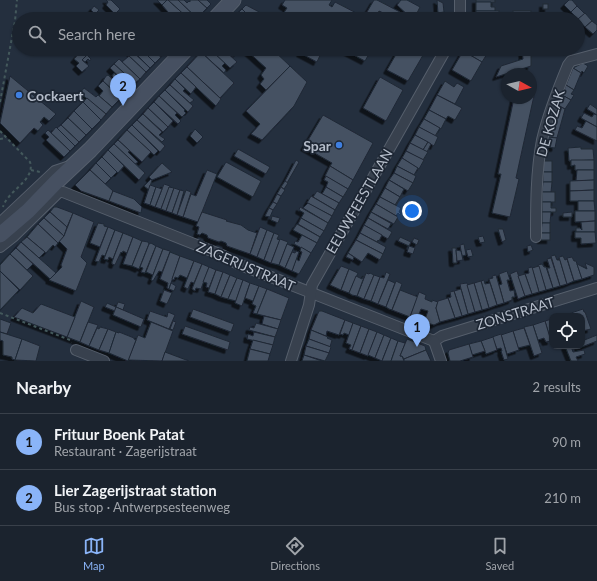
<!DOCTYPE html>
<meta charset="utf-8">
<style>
body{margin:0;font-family:Lato,sans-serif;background:#242b36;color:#f1f3f6}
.controls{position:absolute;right:12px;bottom:12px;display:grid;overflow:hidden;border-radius:8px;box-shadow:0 1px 3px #0004}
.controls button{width:36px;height:36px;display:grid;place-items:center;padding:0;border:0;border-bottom:1px solid #39404a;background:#1b232e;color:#f1f3f6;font:20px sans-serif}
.compass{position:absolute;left:501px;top:68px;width:36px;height:36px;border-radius:50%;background:#1b232e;box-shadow:0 1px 3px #0004;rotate:98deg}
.you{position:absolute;left:412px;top:211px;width:14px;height:14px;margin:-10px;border:3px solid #fff;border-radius:50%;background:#1a73e8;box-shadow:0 0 0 6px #1a73e833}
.badge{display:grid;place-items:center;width:26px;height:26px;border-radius:50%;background:#8ab4f8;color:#111;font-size:13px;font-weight:700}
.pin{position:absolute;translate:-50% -33px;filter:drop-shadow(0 1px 2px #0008)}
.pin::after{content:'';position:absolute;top:21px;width:14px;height:12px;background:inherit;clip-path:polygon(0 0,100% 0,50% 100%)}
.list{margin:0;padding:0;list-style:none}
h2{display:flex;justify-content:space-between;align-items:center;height:52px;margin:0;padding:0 16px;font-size:17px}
h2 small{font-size:13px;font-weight:400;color:#a0a4aa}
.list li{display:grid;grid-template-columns:26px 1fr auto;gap:12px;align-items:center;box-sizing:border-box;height:56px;padding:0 16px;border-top:1px solid #39404a}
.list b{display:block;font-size:15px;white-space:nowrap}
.list p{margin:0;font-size:13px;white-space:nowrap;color:#a0a4aa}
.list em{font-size:13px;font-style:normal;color:#a0a4aa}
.icon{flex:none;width:22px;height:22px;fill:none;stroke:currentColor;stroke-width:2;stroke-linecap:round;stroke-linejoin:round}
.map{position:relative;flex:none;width:597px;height:361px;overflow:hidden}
.search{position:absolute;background:#1b232e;box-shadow:0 1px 3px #0004;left:12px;right:12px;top:12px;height:44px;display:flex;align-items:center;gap:10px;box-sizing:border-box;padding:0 14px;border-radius:22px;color:#a0a4aa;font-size:15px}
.sheet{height:164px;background:#1b232e}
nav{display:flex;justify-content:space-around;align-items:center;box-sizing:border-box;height:56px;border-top:1px solid #39404a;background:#1b232e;font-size:11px;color:#a0a4aa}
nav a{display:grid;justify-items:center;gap:2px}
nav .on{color:#8ab4f8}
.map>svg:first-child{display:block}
.building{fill:#455162;stroke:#1f2835;filter:url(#shadow)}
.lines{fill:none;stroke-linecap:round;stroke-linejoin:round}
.street-casing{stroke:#565f6c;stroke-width:12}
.secondary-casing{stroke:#565f6c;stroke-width:17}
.path{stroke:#44595c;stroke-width:2;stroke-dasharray:3 3;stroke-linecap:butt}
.street{stroke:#38414e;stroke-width:10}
.secondary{stroke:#465061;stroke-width:15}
.shop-dot{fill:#3f7fe0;stroke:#1d2633;stroke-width:1.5}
.labels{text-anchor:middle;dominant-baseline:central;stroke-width:3.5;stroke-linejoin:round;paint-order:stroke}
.poi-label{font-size:14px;font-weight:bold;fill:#b4bcc9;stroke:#1d2633;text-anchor:start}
.street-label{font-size:14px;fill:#b4bcc9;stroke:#1d2633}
</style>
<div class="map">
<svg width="597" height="361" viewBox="0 0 597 361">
<defs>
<filter id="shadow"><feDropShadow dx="-3.5" dy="3.5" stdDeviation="0" flood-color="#0009"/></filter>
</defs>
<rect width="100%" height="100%" fill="#242f3e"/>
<g class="building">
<path d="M106 0H111L120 9 115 14 106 5 108 2Z"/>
<path d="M157 0H167L162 5Z"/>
<path d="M167 0H168L189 19H174L162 5Z"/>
<path d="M168 0H178L197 18 189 19Z"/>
<path d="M178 0H184L187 3 189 1 190 2V0H198L207 8 197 18Z"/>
<path d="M198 0H207L211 4 207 8Z"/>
<path d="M285 0H332L329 5 332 7 335 2 364 17 374 0H377L400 12 396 19 379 11 375 19H292L283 14 287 8 282 5Z"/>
<path d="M401 0H407L420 7 415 17 411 15 410 17 397 5Z"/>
<path d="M437 0 443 3 444 12 438 13Z"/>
<rect x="476" y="0" width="19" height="2"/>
<path d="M569 0H572L577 6 571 12 564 5Z"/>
<path d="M476 2H491V7H495V11H476Z"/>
<rect x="543" y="4" width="5" height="5"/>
<path d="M246 5 261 13 269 19H252L242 9Z"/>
<path d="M94 6 99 10 95 14 91 10Z"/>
<path d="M577 6 585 14 578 19 571 12Z"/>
<path d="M242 9 252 19H240L236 15Z"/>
<rect x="476" y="11" width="23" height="8"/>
<rect x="513" y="11" width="18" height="8"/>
<path d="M585 13 592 21 585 27 578 19Z"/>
<path d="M592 21 597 25V30L593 34 585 27Z"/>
<path d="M127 49H130L150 68 146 72 129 56 132 54Z"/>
<path d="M133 49H141L155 63 150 68 132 50Z"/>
<path d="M141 49H152L161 57 155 63Z"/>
<path d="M152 49H163L166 51 161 57Z"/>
<path d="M204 49H210L225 63 222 66 226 70 224 73 201 52Z"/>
<path d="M210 49H223L237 62 230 68Z"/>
<path d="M223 49H234L238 52 233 57Z"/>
<path d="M245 49H272L290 66 266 90 260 84 264 79 261 75 266 68Z"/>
<path d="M302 49H323L317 62 300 53Z"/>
<path d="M342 49H368L366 52 369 54 365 61Z"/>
<path d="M399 49 426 50 408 81 387 70Z"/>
<path d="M464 49H490L482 62 463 51Z"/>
<path d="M522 49H531V66L496 77 501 66 523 59Z"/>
<path d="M82 50 87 55 82 60 89 66 82 72 76 66 79 63 74 59Z"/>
<path d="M463 51 482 62 471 81 452 70Z"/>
<path d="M201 52 234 83 220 98 187 67Z"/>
<path d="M87 55 91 59 90 61 88 59 85 62 82 60Z"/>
<path d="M129 56 146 72 140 79 122 62Z"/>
<path d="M119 59 140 79 135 83 114 64Z"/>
<path d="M583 63 588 66 584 73 582 71 581 73 573 68Z"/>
<path d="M114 64 135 83 131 88 110 68Z"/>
<path d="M290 66 307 82 294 106 262 140 251 134 260 124 246 111Z"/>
<path d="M187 67 221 99 216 106 181 73Z"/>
<path d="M573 68 581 73 574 90 566 85Z"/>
<path d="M114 73 131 88 127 92 115 81 116 80 112 76Z"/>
<path d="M181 73 196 87 191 94 175 79Z"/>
<path d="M108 75 127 92 121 98 103 81 106 76Z"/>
<path d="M10 76 56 114 49 121 44 117 40 122 43 125 38 131 34 128 20 143 0 123Z"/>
<path d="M380 77 403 90 386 121 363 108Z"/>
<path d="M175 79 185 89 183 91 194 100 190 103 170 85Z"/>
<path d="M103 81 121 98 112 107 99 96 103 91 98 86Z"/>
<path d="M445 81 454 87 457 83 464 87 455 104 437 95Z"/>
<path d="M170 85 193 106 188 112 165 90Z"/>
<path d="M566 85 574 90 571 94 574 95 571 100 562 95Z"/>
<path d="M84 88 96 97 98 95 112 107 106 114 80 93Z"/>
<path d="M165 90 185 110 184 111 186 113 182 117 159 96Z"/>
<path d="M531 90 535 91 516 178 519 179 510 217 492 213 501 174H498L514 98H531Z"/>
<path d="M437 95 462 108 455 120 448 116 446 119 429 110Z"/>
<path d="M562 95 571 100 565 109 557 105Z"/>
<path d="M159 96 177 113 175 115 181 121 178 124 154 102Z"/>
<path d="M87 98 106 114 101 120 83 102Z"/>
<path d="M83 102 101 120 92 129 74 111Z"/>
<path d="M154 102 173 121 168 127 148 108Z"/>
<path d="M590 104 597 109V115L587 109Z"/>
<path d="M557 105 565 109 557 138 548 137Z"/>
<path d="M148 108 168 127 163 132 143 114Z"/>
<path d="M429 110 446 119 441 129 424 119Z"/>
<path d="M74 111 92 129 86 135 68 118Z"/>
<path d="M584 113 592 117 594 114 597 115V127L581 118Z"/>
<path d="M143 114 162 132 159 135 165 139 162 142 137 120Z"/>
<path d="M323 115 373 143 353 180 330 166 332 163 304 147Z"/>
<path d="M68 118 86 135 79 142 61 125Z"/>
<path d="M424 119 440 128 435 136 419 127Z"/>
<path d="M137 120 165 146 160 152 132 125Z"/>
<path d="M586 121 597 127V141L575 130 577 126 582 128Z"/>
<path d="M61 125 79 142 75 146 57 128Z"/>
<path d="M132 125 158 151 154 155 127 130Z"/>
<path d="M56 127 75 146 70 151 51 133Z"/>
<path d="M419 127 438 137 434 146 415 135Z"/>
<path d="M195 129 203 137 197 143 190 136Z"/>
<path d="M48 130 70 151 64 157 46 140 49 137 45 133Z"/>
<path d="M127 130 151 152 142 162 118 140Z"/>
<path d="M415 135 428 142 423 150 410 143Z"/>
<path d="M548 137 557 138 555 148 546 147Z"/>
<path d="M118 140 130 151 128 152 138 162 135 164 114 144Z"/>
<path d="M428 142 431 144 427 152 423 150Z"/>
<path d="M410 143 428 152 423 160 406 151Z"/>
<path d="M114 144 145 173 139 180 108 150Z"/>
<path d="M581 147V149H593L594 160 569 161 568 148Z"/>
<path d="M238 149 270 167 266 174 234 156Z"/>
<path d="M108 150 124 166 118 173 102 157Z"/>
<path d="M406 151 424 160 419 169 402 158Z"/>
<path d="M102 157 117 172 111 178 96 163Z"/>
<path d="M402 158 418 168 414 175 397 166Z"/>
<path d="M296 160 299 162 287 183 285 181Z"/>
<path d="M571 160H594V170H575V165L571 166Z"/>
<rect x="543" y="161" width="9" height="11"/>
<path d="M226 162 261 181 253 197 217 177Z"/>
<path d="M96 163 111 178 105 184 90 170Z"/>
<path d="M162 163 172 172 152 180 149 177Z"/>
<path d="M330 166 353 180 348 189 325 176Z"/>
<path d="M397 166 416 176 413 183 394 173Z"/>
<path d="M90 170 113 191 109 201 81 191 75 185Z"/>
<path d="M207 170 217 174 198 222 183 217 191 194 196 196Z"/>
<path d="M577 170H594V180L576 181Z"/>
<rect x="543" y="172" width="9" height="10"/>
<path d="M394 173 413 183 408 191 389 180Z"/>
<path d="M326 176 348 189 343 197 326 187 328 182 324 180Z"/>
<path d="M151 179 152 180 149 190 144 186Z"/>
<path d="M389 180 404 189 400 197 385 188Z"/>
<path d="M594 180V190L570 191V181Z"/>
<path d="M285 181 288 183 284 189 281 187Z"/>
<path d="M543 182H552L551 192H542Z"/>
<path d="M164 184 170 186 161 209 155 207Z"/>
<path d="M150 185 156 187 150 205 144 203Z"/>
<path d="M156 187 162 189 155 207 150 205Z"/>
<path d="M169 187 174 188 166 211 161 209Z"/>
<path d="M281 187 285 190 281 196 277 194Z"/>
<path d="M326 187 343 197 339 203 322 194Z"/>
<path d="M174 188 180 190 172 213 166 211Z"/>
<path d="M385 188 400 197 395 205 380 197Z"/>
<path d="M180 190 184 191 177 215 172 213Z"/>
<path d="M186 190 191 192 183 217 177 215Z"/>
<path d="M594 190V201H570V191Z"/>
<path d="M113 191 134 199 142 207 141 213 109 201Z"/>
<path d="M317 191 339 203 335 210 313 197Z"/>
<rect x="542" y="192" width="13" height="10"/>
<path d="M277 194 281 196 277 204 273 202Z"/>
<path d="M311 196 335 210 332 216 307 203Z"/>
<path d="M380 197 401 208 399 212 401 213 400 215 398 213 396 216 376 204Z"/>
<path d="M578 201H594L595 211H578Z"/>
<path d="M273 202 277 204 273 210 269 208Z"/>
<path d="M542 202H551V208H556V212H542Z"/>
<path d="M308 203 332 216 328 223 303 208Z"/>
<path d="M376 204 398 217 394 224 371 212Z"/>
<path d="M54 207H57L73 213 67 227 50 212Z"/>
<path d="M300 207 328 223 324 231 301 218 304 213 299 210Z"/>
<path d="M269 208 273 210 270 217 265 216Z"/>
<path d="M575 211H595V221L575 222Z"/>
<path d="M50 212 67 227 64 236 44 218Z"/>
<path d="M202 212 227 220 226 221 241 225 248 230 257 233 250 254 227 246 226 243 221 241 219 242 208 238 207 235 202 233 200 235 197 234 199 227 196 226Z"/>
<path d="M371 212 392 224H391L388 229 368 218Z"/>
<path d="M542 212H551L550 223H542Z"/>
<path d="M572 212V217H563V213Z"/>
<path d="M73 213 94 222 81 257 87 263 76 291 49 280 62 267 61 265 67 249 59 241 64 236Z"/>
<path d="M272 216 280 218 278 223 271 220Z"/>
<path d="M44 218 64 236 58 243 38 224Z"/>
<path d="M301 218 324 231 320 237 298 224Z"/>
<path d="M368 218 392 232 388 239 364 225Z"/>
<path d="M595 221V232H576V228H580L582 230 581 222Z"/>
<path d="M98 223 104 224V226L108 227 100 247 90 243Z"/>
<path d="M542 223H550V233H541Z"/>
<path d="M38 224 58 243 55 247 53 245 46 253 27 237Z"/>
<path d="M297 224 320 237 317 243 293 230Z"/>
<path d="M364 225 382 235 379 241 378 240 377 242 360 233Z"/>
<path d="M108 227 115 230 105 256 102 255 99 262 95 261Z"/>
<path d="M260 227 267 230 257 257 250 254Z"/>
<path d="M498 229H503L506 240 502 242Z"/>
<path d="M115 230 123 233 113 259 109 257 108 260 104 259Z"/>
<path d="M267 230 274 233 264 260 257 257Z"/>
<path d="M575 232H595L596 243 581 244V238H575Z"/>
<path d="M123 233 133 237 127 253 123 251 122 253 121 252 115 265 112 264V262Z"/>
<path d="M274 233 279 235 277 239 280 240 271 263 264 260Z"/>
<path d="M360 233 386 247 383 254 356 240Z"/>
<rect x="541" y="233" width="9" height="7"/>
<path d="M302 235 317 243 311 253 294 244 295 241 298 242Z"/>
<path d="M483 236 485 242 480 243 478 237Z"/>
<path d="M27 237 45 252 39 258 21 242Z"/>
<path d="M133 237 142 241 132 266 123 264Z"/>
<path d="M400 237 411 242 409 246 398 241Z"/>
<path d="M414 238 419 240 417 245 412 242Z"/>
<path d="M280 239 288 242 279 265 271 263Z"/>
<path d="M356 240 383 254 380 260 368 253 362 262 348 253Z"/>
<path d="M142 241 148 242 149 244 139 269 132 266Z"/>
<path d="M21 242 56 273 50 279 16 248Z"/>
<path d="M151 243 156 246 145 273 141 272 143 268 140 267 149 244Z"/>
<path d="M287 244 294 247 285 268 279 265Z"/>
<path d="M464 244 466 255 462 256 460 245Z"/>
<path d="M531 245 533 250 528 252 527 246Z"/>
<path d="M156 246 163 249 153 275 146 272Z"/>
<path d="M409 246 415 248 413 254 407 252Z"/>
<path d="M301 247 311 253 299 274 292 271 296 259 299 261 302 252 300 251Z"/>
<path d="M16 248 33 264 27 270 10 254Z"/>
<path d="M452 248H456L457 263H453Z"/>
<path d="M163 249 170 251V252L162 272 159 271 153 281 151 280Z"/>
<path d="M471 249 473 256 468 257 466 250Z"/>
<path d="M456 250 461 251 463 260 457 261Z"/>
<path d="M296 251 299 252 292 271 285 268 292 252 295 253Z"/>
<path d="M170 252 180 256 169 289 167 288 168 283 160 279Z"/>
<path d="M348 253 354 257 353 260 346 257Z"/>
<path d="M10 254 33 276 20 290 0 271V265Z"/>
<path d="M555 255 557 260H560L567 284 560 286 551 256Z"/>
<path d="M180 256 194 261 187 278 180 275 178 278 175 277 174 280 172 279Z"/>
<path d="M563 256 565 260 567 259 574 281 567 284 559 257Z"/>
<path d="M572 257 574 261H576L582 279 574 281 567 258Z"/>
<path d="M551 258 560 286 553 288 547 268H550L547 259Z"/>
<path d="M194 261 202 264 194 283 191 282 188 289 184 287Z"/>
<path d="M585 263 594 267V275L582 279 577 264 587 269Z"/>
<path d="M202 264 209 267 201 289 196 288 195 291 192 289Z"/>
<path d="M542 264 544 267H546L553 288 546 290 538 265Z"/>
<path d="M341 266 349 269 341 290 330 285Z"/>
<path d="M539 266 546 290 539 292 532 268Z"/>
<path d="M209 267 216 270 209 288 206 287 207 283 203 282Z"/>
<path d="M532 267 539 292 532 294 525 274 529 273 528 268Z"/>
<path d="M349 269 358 273 349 293 341 290Z"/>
<path d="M216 270 223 272 215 294 208 292Z"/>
<path d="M0 271 19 290 0 310Z"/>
<path d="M507 271 510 280H507L510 291 514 290 515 297H512V300L504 303 499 285 502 284 499 274Z"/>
<path d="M517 271 525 296 518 299 510 274Z"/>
<path d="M223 272 230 275 221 297 215 294Z"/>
<path d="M386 272 390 274 378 304 371 301 380 277 384 278Z"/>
<path d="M366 273 369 274 370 273 374 275 364 299 357 296Z"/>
<path d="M525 274 532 294 525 296 518 276Z"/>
<path d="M230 275 237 278 228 299 221 297Z"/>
<path d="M374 275 380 277 371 301 364 299Z"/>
<path d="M496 275 504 303 497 305 489 279 493 278 492 276Z"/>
<path d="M356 276 362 279 363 277H364L357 296 352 295 349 293Z"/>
<path d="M237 278 243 280 236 301 228 299Z"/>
<path d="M243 280 250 283 242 306 235 303Z"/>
<path d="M388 280 395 283 386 307 378 304Z"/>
<path d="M484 280 485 284 490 283 497 305 489 308 481 281Z"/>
<path d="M396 281 402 284 392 310 389 309 386 307Z"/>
<path d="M481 281 489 308 482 310 474 283Z"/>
<path d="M171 283 176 286 174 291 169 289Z"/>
<path d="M250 283 259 286 253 301 245 298Z"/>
<path d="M467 283 475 312 468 314 461 289 460 284Z"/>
<path d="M474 283 482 310 475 312 467 285Z"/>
<path d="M259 286 267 289 257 314 253 313 256 306 252 304Z"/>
<path d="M267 289 289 298 281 320 257 314Z"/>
<path d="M461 289 468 314 462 316 454 291Z"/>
<path d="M164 290 172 293 167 304 160 301Z"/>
<path d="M400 290 418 297 410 317 392 310Z"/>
<path d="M454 291 462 316 455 318 448 298 451 297 450 292Z"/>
<path d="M419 292 426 295 425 299 432 302V300L438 302 436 308 440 322 434 325 424 322 428 311 421 309 417 319 410 317Z"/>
<path d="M448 298 455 318 440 322 436 308 438 301Z"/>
<path d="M81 301 94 307 80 342 67 337Z"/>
<path d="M118 302 125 304 123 310 116 307Z"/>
<path d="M107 303 116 307 115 311 105 307Z"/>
<path d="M41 304 75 317 67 337 14 317 22 308 33 313Z"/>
<path d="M116 307 144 319 141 327 113 315Z"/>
<path d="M193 309 234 324 231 332 190 317Z"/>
<path d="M583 309 584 312H585L591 329 582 331V316H562Z"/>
<path d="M150 311 167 317 168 312 175 315 169 329 147 320Z"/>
<path d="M319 311H322L345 320 339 335 327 331 326 336 311 330Z"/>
<path d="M264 316 281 320 278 329 262 324Z"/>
<path d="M0 319 11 323 7 334 0 332Z"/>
<path d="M552 319V337L550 338 545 321Z"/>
<path d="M345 320 353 323 349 335 344 333 343 335 340 334Z"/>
<path d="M173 321 176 322 173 330 170 329Z"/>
<path d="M545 321 551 341 546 342 544 338 538 340 533 325Z"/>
<path d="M88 322 98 325 89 346 80 342Z"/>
<path d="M151 322 173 331 162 361 128 360 138 335 145 338Z"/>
<path d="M256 323 278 329 275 337 249 330 250 327 254 328Z"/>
<path d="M353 323 361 326 352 350 349 349 351 345 346 343Z"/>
<path d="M533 325 542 353 534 356 524 327Z"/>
<path d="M185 326 230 342 228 350 182 334Z"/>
<path d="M361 326 369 329 360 353 352 350Z"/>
<path d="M100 327 108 329 99 350 89 346 97 328 99 329Z"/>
<path d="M524 328 530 345 518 348 513 331Z"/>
<path d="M108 329 116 332 109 353 99 350Z"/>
<path d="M369 329 377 332 368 356 360 353Z"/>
<path d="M311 330 328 337 327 338 332 340 330 347 309 339Z"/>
<path d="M513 331 519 350 507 354 501 335Z"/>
<path d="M0 332 22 339 15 360 12 359V357L3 355V341L0 340Z"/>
<path d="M116 332 119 333V332L134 338V339L136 340 128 361 109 353Z"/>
<path d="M254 332 275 337 273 345 247 339 248 334 253 336Z"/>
<path d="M377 332 384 335 375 358 368 355Z"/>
<path d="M501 334 508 359 504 360 501 351H502L501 348 497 349 492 337Z"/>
<path d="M384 335 391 338 382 361 375 358Z"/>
<path d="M597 335V341L579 348 578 346H582V341Z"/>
<path d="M493 337 497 350 486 354 481 341Z"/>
<path d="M391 338 398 341 391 361H382Z"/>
<path d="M22 339 40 346 36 361 15 360Z"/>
<path d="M309 339 331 347 329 353 306 346Z"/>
<path d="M407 339 400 356H402L404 361H391L398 341 405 343Z"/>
<path d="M407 339 425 346 426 350 404 359 402 356H400Z"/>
<path d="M253 340 273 345 270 354 250 349Z"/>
<path d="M481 341 485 351 472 355 469 344Z"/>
<path d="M469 344 473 357 460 361H450L448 353 449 350Z"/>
<path d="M306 346 329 353 325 361 304 355Z"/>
<path d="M565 346H571L573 352 584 350 585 354 576 357 578 361H571Z"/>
<path d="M250 349 270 354 268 361H247Z"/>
<path d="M426 350 431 361H404V359Z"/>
<path d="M165 352 189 361H162Z"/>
<path d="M304 355 322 361H302Z"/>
</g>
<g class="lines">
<defs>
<g id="street">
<path d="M460 19V0"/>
<path d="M0 223 55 171 70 166"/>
<path d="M536 237C536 205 536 172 542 140 548 114 558 89 568 65L571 61 597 54"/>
<path d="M0 247 14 236 59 192H63L222 255 238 264 434 341"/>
<path d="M434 341 442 336 597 288"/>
<path d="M434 341 441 361"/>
<path d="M76 350 104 361"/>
<path d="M291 361 309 305 312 285 446 49"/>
</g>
<g id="secondary">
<path d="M215 19 233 0"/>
<path d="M0 235 28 211 57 181 90 150 186 49"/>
</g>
</defs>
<use href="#street" class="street-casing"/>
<use href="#secondary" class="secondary-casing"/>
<g class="path">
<path d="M0 102 15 21 17 0"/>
<path d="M0 131 30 162C36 180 7 191 3 207"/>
<path d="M0 139 6 138"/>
<path d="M31 170 40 172"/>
<path d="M0 313 70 340 71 343"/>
</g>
<use href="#street" class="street"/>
<use href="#secondary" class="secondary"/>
</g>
<g class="shop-dot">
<circle cx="19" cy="95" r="4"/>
<circle cx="339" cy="145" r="4"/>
</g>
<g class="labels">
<g class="poi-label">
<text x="27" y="95">Cockaert</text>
<text x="331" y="145" text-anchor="end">Spar</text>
</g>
<g class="street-label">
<text transform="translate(550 123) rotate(-74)">DE KOZAK</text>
<text transform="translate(359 201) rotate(-60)">EEUWFEESTLAAN</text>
<text transform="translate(246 266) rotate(23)">ZAGERIJSTRAAT</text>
<text transform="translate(515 313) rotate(-17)">ZONSTRAAT</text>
</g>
</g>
</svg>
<div class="controls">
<button><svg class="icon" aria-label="locate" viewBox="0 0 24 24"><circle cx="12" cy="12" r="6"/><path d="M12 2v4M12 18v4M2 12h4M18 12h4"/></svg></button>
</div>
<svg class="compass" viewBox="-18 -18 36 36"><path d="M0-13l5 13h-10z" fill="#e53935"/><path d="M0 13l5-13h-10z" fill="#a0a4aa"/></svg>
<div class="you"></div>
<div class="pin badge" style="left:417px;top:347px">1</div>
<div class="pin badge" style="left:123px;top:106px">2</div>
<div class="search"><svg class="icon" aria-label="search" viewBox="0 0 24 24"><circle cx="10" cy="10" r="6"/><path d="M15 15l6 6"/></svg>Search here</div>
</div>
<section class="sheet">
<h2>Nearby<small>2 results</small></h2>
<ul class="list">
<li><span class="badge">1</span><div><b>Frituur Boenk Patat</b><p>Restaurant · Zagerijstraat</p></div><em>90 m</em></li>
<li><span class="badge">2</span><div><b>Lier Zagerijstraat station</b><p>Bus stop · Antwerpsesteenweg</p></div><em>210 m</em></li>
</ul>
</section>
<nav>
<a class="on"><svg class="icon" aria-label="map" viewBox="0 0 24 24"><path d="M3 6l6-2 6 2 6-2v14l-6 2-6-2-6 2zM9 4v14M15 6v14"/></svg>Map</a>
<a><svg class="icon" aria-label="directions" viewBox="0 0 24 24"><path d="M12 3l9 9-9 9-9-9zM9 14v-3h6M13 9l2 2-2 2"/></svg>Directions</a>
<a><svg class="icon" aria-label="saved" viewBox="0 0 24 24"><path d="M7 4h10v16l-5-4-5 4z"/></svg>Saved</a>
</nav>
